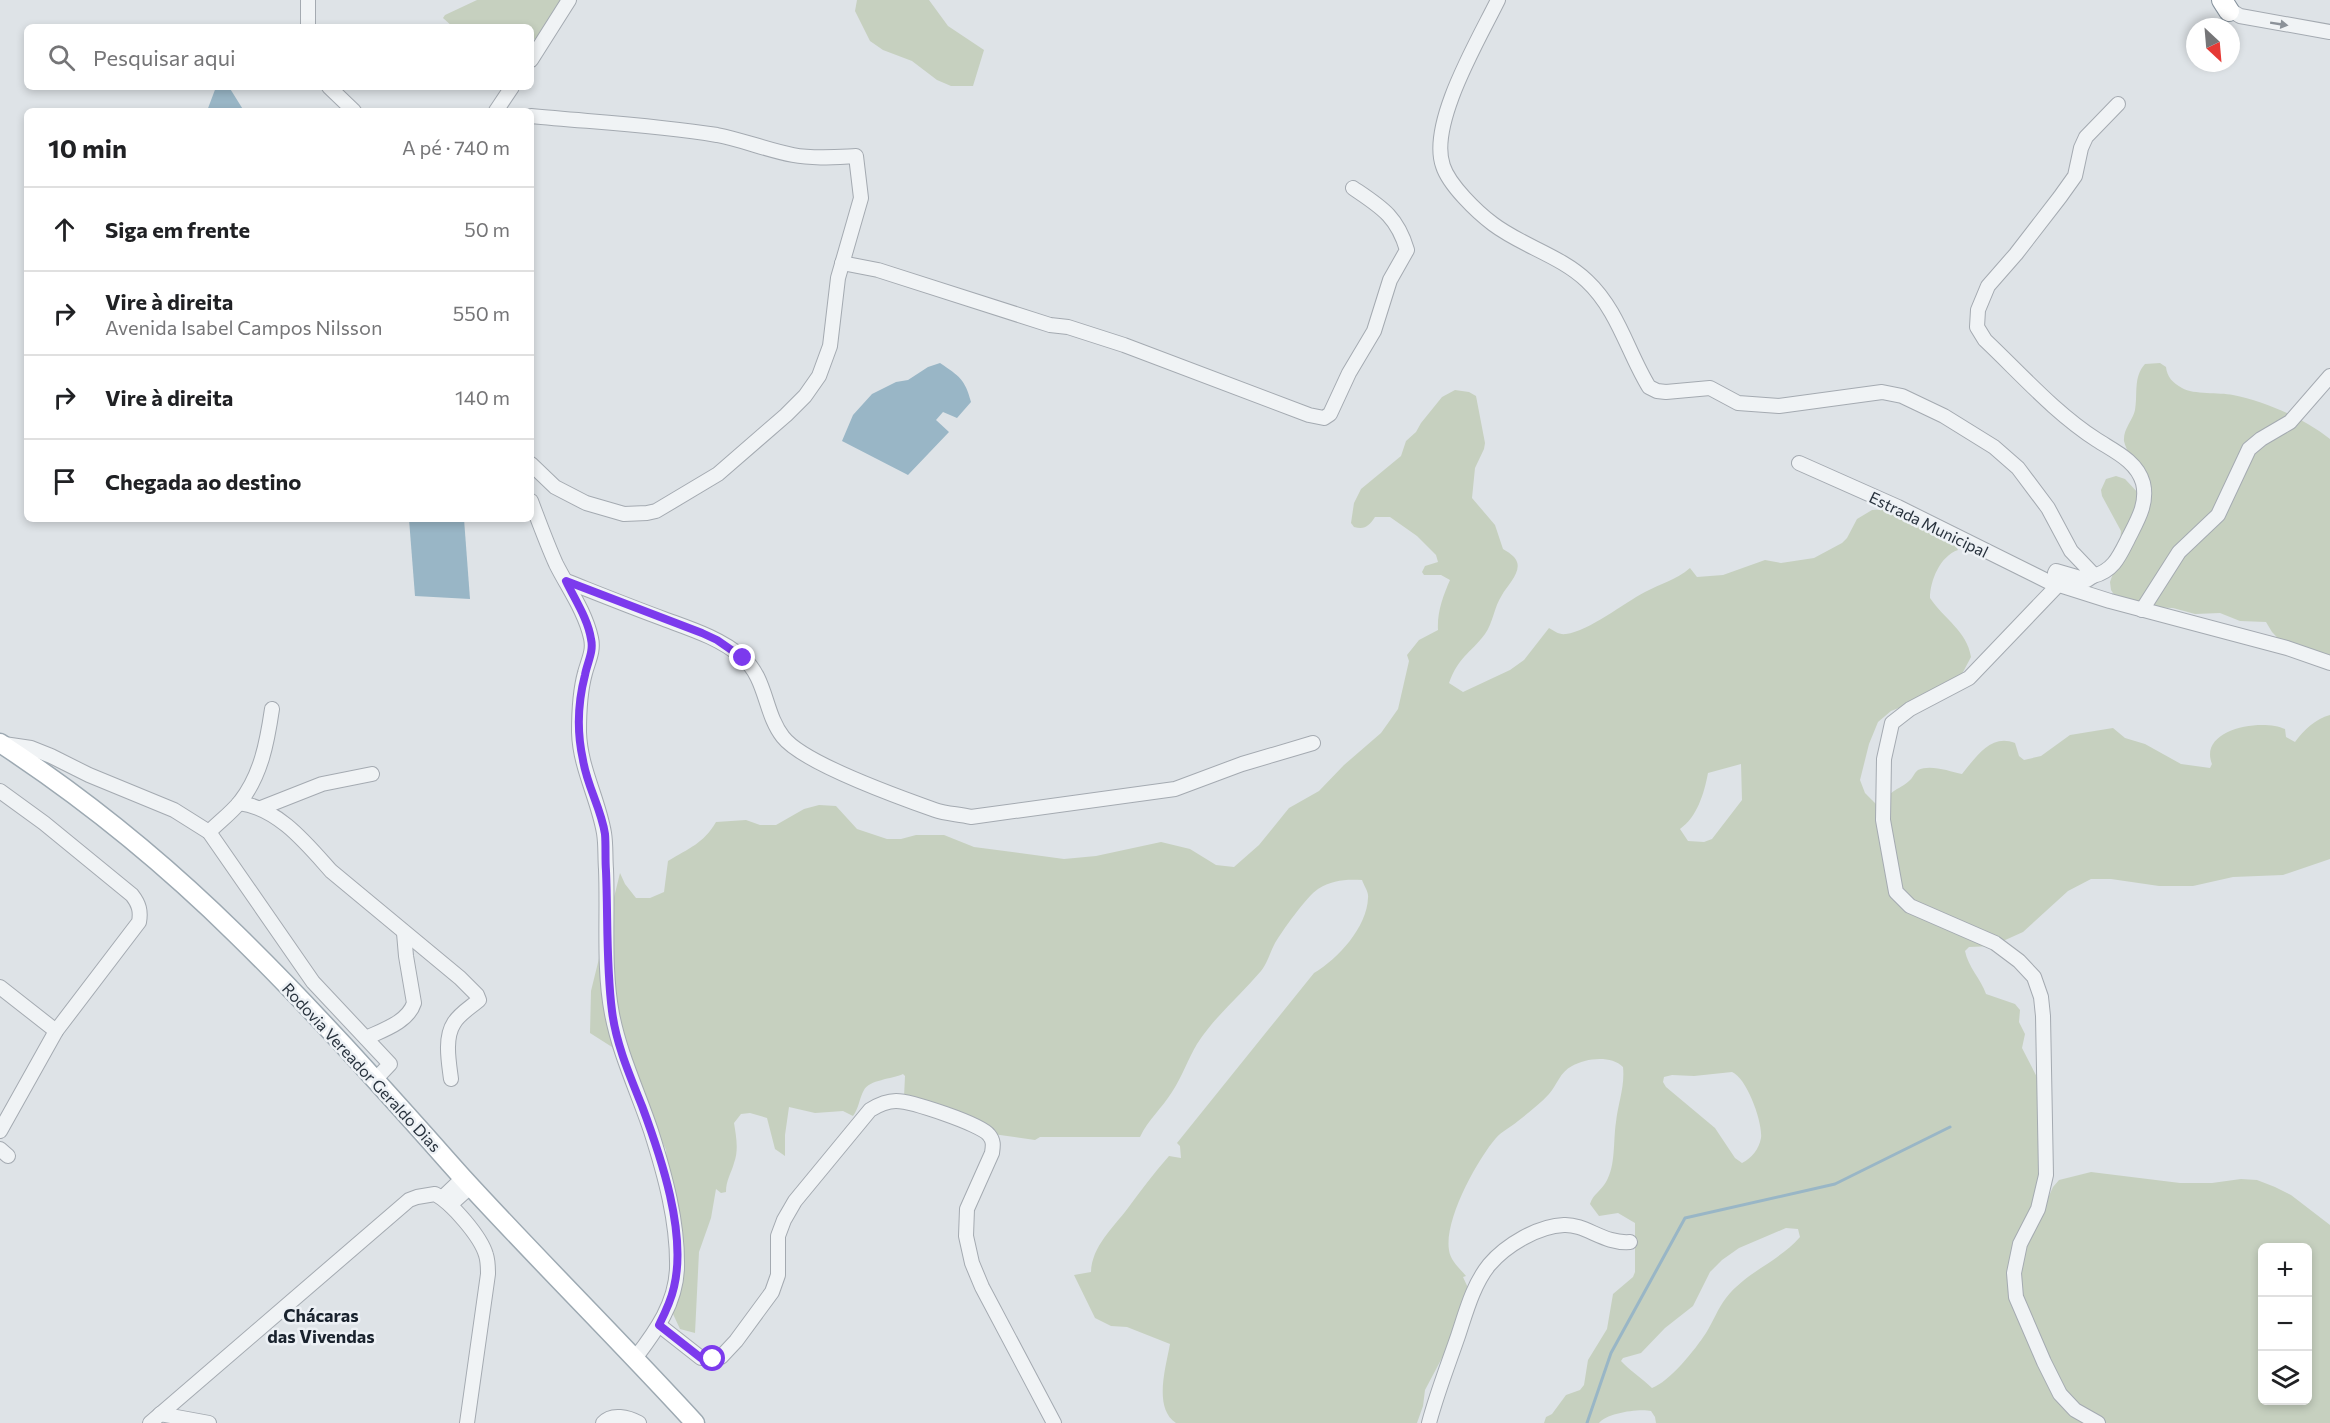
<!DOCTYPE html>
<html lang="pt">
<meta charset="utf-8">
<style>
body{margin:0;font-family:Commissioner,sans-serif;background:#f2f2f2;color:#202124}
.controls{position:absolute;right:18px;bottom:18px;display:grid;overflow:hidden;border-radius:9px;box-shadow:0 3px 9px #0003}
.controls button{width:54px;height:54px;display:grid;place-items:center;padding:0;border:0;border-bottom:2px solid #e0e0e0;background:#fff;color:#202124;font:30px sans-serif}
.compass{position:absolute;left:2186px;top:18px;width:54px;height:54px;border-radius:50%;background:#fff;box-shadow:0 3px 9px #0003;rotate:154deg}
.stop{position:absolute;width:18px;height:18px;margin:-14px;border:4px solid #7c3aed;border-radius:50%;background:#fff}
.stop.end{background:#7c3aed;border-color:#fff;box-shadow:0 2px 6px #0008}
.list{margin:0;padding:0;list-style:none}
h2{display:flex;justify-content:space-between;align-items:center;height:78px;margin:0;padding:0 24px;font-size:26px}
h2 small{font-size:20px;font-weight:400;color:#757577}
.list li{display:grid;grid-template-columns:39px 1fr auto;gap:18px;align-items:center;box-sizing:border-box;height:84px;padding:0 24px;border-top:2px solid #e0e0e0}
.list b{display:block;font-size:22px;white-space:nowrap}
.list p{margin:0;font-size:20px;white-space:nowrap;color:#757577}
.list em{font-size:20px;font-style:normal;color:#757577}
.icon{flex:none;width:33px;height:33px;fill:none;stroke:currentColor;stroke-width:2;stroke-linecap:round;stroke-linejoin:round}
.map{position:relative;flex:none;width:2330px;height:1423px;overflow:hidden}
.search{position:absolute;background:#fff;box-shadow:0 3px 9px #0003;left:24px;top:24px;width:510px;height:66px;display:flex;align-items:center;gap:15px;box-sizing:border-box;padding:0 21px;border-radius:9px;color:#757577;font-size:22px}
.panel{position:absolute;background:#fff;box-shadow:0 3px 9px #0003;left:24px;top:108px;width:510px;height:414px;border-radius:9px}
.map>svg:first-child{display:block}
.green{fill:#c6d0bf;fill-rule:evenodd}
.water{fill:#99b6c6}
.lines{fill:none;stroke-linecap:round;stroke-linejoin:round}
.stream{stroke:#99b6c6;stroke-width:3}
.minor-casing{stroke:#a4aab1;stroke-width:16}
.major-casing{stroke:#9da9b2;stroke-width:21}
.highway-casing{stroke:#86929d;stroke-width:22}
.minor{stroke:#f0f3f5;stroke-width:14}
.major{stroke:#fff;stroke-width:18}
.highway{stroke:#fff;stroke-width:20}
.oneway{fill:#8c9299}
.route{stroke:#7c3aed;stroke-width:8}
.labels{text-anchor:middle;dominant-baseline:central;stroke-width:5;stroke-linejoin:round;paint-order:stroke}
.street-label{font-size:16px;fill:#28323d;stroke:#edf1f5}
.neighbourhood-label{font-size:18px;font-weight:bold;fill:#1a232e;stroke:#edf1f5}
</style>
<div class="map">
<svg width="2330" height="1423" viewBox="0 0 2330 1423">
<rect width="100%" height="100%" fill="#dee3e7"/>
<g class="green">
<path d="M477 0H560C560 17 546 34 531 41V27H453L443 18 445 15Z"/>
<path d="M857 0H929L948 26 984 50 973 86H951L937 80 912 61 883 50 870 41 855 11Z"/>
<path d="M2160 363 2166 367C2167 377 2173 383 2182 388 2194 395 2219 392 2233 395 2267 402 2303 418 2330 439V659L2289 650 2272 632 2266 622 2240 621 2220 613 2195 614 2173 608 2145 607 2115 596 2111 590 2110 582 2119 556 2121 531 2102 496 2101 490 2106 479 2116 476 2125 479 2140 495C2139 486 2140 475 2137 467 2133 458 2126 451 2124 441 2123 429 2133 420 2135 410 2138 394 2133 377 2145 364Z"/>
<path d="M1455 390 1469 392 1476 396 1485 443 1484 449 1475 468 1472 498 1495 525 1503 549C1508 552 1515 556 1517 562 1521 573 1507 586 1502 595 1494 607 1493 623 1485 634 1469 655 1459 656 1449 683L1463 692 1510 670 1524 660 1549 628C1554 631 1559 635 1566 634 1589 631 1624 603 1645 592 1660 584 1676 580 1690 568L1697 577 1723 575 1765 560 1781 563 1814 558 1842 543 1847 538 1857 519 1872 510 1887 509 1917 513 1955 544 1958 550C1940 556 1930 581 1930 598 1944 619 1967 631 1971 657L1962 674 1947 687 1932 695 1891 711 1878 722 1869 744 1860 780 1865 793 1876 804 1883 803C1894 787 1896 792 1909 781 1913 778 1914 773 1918 770 1930 764 1949 771 1962 774 1976 757 1991 733 2015 743L2019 756 2024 760 2041 756 2070 735 2113 728 2125 738 2145 744 2181 764 2210 768 2212 764C2198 729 2262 718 2285 729L2286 737 2295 742C2304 730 2315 719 2330 715V859L2283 875 2233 877 2193 886H2159L2111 879H2091L2068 891 2023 932 1992 946 1969 947 1965 951C1968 967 1981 979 1986 994L2015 1004 2020 1010 2019 1022 2025 1034 2022 1048 2041 1085 2044 1207 2053 1187 2059 1180 2091 1172 2180 1183H2212L2241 1179 2257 1180 2275 1187 2291 1195 2330 1225V1423H1656L1655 1417 1651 1411C1640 1408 1606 1413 1599 1423H1544L1546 1417 1552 1414 1566 1395 1580 1390 1584 1385 1588 1360 1607 1329 1613 1294 1633 1277 1635 1272V1223L1618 1213 1599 1216 1590 1204C1593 1194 1601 1191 1606 1182 1616 1165 1613 1141 1616 1122 1618 1103 1625 1087 1623 1067 1611 1055 1586 1058 1572 1066 1560 1072 1557 1085 1549 1094 1540 1104 1528 1113 1518 1121 1511 1127 1502 1131 1496 1138 1477 1160 1444 1220 1449 1250 1450 1260 1460 1269 1466 1276L1463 1277 1469 1290 1451 1341 1425 1390 1423 1406 1417 1423H1176C1153 1408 1166 1367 1170 1344L1127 1327 1111 1326 1095 1318 1074 1275 1091 1272C1092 1246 1113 1228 1128 1208 1141 1190 1154 1173 1169 1156L1181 1158 1180 1146 1177 1143 1314 973C1338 959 1367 927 1368 898 1369 892 1364 886 1362 880 1346 879 1332 880 1318 889 1307 896 1282 931 1275 943 1270 952 1268 962 1261 971 1240 996 1215 1016 1197 1044 1188 1059 1182 1077 1172 1092 1162 1108 1148 1120 1140 1137H1040L1035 1140 993 1134 904 1097 905 1076 903 1074C892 1079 869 1080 864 1090 859 1099 859 1108 853 1116L843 1111 815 1113 789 1107 785 1135V1156L775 1149 767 1118 750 1113 741 1114 734 1123C736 1136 739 1150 734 1163 731 1174 726 1180 726 1192L721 1193 716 1189 711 1218 699 1252 695 1333 680 1329 667 1301V1285L673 1254 666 1150 642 1098 632 1099 612 1047 590 1033 591 991 620 873 625 884 636 898H650L664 892 668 861C689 848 703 844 716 822L746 820 760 825H776L804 809 819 805 836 806 857 829 887 839H901L916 835H944L974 847 1064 859 1096 856 1161 842 1190 849 1216 865 1234 867 1259 845 1289 808 1319 791 1344 765 1381 733 1398 709 1409 661 1407 655 1419 640 1438 630C1437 612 1443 596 1450 580L1441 575H1424L1422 572 1425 566 1438 562 1436 555 1417 536 1390 517H1375C1369 526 1365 530 1354 527L1351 523 1354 503 1361 489 1401 456 1406 441 1416 432 1421 423 1442 397ZM1741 764 1742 800 1712 839 1704 842 1688 841 1680 829C1697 817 1704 794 1708 773ZM1732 1072C1747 1078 1763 1123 1761 1138 1759 1149 1752 1158 1742 1163L1735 1158 1715 1128 1666 1087 1663 1082 1664 1077 1672 1075 1694 1076ZM1786 1228 1798 1229 1800 1237C1778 1262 1746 1272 1726 1298 1718 1308 1713 1322 1706 1333 1695 1350 1669 1382 1652 1388 1642 1378 1630 1371 1621 1361L1623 1358 1641 1353 1665 1328 1693 1306 1710 1272 1722 1260 1739 1248ZM2262 1248H2308V1400H2262Z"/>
</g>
<g class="water">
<path d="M216 87H229L244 111H207Z"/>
<path d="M940 363C959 376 965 379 971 402L957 418 943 412 936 420 949 432 908 475 842 441 853 415 872 394 896 382 908 380 928 367Z"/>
<path d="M409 519H464L470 599 415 596Z"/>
</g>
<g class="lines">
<path class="stream" d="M1587 1423 1611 1353 1685 1218 1835 1184 1950 1127"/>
<defs>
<g id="minor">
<path d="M308 0V27"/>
<path d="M1498 0C1479 39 1428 124 1443 166 1449 185 1477 212 1493 224 1522 246 1561 256 1587 281 1618 310 1628 353 1649 387L1657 391 1666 392 1710 388 1738 403 1779 406 1882 392 1902 396 1944 416 1994 447 2018 468 2048 508 2071 551 2092 573 2093 576 2087 580 2056 571 2055 573 2059 584"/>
<path d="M2222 5 2240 16 2330 32"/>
<path d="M531 60 569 0"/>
<path d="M329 87 354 111"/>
<path d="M496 111 512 87"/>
<path d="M531 116C593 122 656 125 717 135 743 140 767 150 793 155 813 159 836 157 856 156L861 198 838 278 830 346 819 376 805 396 786 415 718 474 656 511 647 513 624 514 586 503 555 487 531 464"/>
<path d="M842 263 878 270 1050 325 1068 327 1124 345 1309 415 1324 418 1330 414 1349 373 1374 331 1390 280 1407 250C1397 216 1381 207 1353 188"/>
<path d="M1799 463 1898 507 2047 581 2110 601 2287 648 2330 663"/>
<path d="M531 501C539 522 547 544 556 564 568 588 585 611 591 638 594 651 588 661 585 673 580 691 579 713 579 732 580 768 598 798 604 833 606 845 605 857 606 869 608 917 603 967 612 1014 620 1055 638 1092 651 1131 665 1175 678 1222 677 1268 676 1303 656 1331 636 1357"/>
<path d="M2093 576C2113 571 2119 557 2128 539 2137 521 2148 504 2143 483 2137 461 2114 451 2097 440 2055 413 2021 374 1985 340L1977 327 1978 310 1988 286 2016 254 2060 197 2075 176 2081 148 2086 137 2118 104"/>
<path d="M566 581C599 594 631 607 664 619 691 629 720 638 742 657 767 678 764 713 783 737 803 763 901 798 935 810 946 814 959 814 971 817L1175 789 1242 764 1313 743"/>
<path d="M2059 584 1969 678 1910 709 1892 723 1884 759 1883 820 1896 892 1910 906 1995 943 2019 961 2034 977 2041 997 2043 1016 2046 1175 2038 1209 2020 1244 2014 1273 2016 1297 2044 1362 2060 1394 2075 1410 2098 1423"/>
<path d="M2142 610 2179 552 2218 515 2249 449 2261 439 2290 422 2330 376"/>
<path d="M4 744 31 748 51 756 89 775 174 810 209 832 313 982 390 1064 374 1081"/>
<path d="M0 791 44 823 132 895C139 904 141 911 139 922L56 1031 0 1131"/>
<path d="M239 803C278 808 306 843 331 871L460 978 477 995 479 1000C471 1007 459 1014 454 1023 444 1038 449 1063 451 1079"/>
<path d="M261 808 322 784 372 774"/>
<path d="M209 832C219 822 231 813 240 802 261 775 267 743 272 709"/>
<path d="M0 987 56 1031"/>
<path d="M366 1038C383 1030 408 1022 414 1003L406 956 404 933"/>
<path d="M0 1149 8 1156"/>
<path d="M442 1198 463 1178"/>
<path d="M450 1205 471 1186"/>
<path d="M659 1325 701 1358 721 1357 736 1341 772 1292 778 1275V1236L784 1220 795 1201 870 1110C878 1105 886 1101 896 1101 911 1101 981 1124 989 1135 994 1141 993 1146 992 1153L967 1209 966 1236 972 1263 982 1287 1054 1423"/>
<path d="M160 1414 209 1423"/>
<path d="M150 1423 409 1200 417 1197 435 1194C452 1203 481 1237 486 1255 488 1261 488 1268 488 1274L467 1423"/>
<path d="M603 1423C612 1413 628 1417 639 1423"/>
<path d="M1429 1423C1437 1393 1448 1365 1458 1336 1466 1312 1473 1285 1489 1265 1506 1245 1538 1226 1564 1225 1586 1224 1603 1244 1630 1242"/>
</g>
<path id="major" d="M0 743C84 798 164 863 236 934 315 1011 389 1095 463 1178 539 1261 619 1340 695 1423"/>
<path id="highway" d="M2222 0 2229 11"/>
</defs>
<use href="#minor" class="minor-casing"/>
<use href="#major" class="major-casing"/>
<use href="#highway" class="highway-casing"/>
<use href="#minor" class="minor"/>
<use href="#major" class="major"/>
<use href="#highway" class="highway"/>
</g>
<defs><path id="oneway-solid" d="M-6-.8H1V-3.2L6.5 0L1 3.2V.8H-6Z" transform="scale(1.5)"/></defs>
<use class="oneway" href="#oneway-solid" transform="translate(2279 24) rotate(9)"/>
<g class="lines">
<path class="route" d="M713 1359 701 1358 659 1325C665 1313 671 1301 674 1287 687 1233 661 1157 642 1106 630 1076 616 1044 612 1011 606 965 608 917 606 871 605 859 606 846 605 834 601 808 587 786 583 760 577 733 578 702 585 675 587 663 594 652 591 639 588 619 575 600 566 581L702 633 717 640 743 658"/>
</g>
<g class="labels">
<g class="street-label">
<text transform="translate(1929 524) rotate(26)">Estrada Municipal</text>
<text transform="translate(362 1067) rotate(47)">Rodovia Vereador Geraldo Dias</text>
</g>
<g class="neighbourhood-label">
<text x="321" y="1315">Chácaras<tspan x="321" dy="21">das Vivendas</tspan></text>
</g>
</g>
</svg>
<div class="controls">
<button>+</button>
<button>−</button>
<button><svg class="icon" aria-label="layers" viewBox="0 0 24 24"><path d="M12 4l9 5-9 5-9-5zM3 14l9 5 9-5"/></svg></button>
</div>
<svg class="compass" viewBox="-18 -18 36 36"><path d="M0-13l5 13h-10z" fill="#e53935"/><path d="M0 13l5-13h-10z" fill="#757577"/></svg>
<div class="stop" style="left:713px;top:1359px"></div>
<div class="stop end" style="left:743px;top:658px"></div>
<div class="search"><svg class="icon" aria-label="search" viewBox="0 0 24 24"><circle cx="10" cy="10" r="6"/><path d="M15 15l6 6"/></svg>Pesquisar aqui</div>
<section class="panel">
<h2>10 min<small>A pé · 740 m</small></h2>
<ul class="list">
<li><svg class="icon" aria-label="ahead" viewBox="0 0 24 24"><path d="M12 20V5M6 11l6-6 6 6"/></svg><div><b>Siga em frente</b></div><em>50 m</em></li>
<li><svg class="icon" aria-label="right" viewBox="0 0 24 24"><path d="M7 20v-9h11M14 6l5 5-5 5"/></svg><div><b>Vire à direita</b><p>Avenida Isabel Campos Nilsson</p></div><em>550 m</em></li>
<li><svg class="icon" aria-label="right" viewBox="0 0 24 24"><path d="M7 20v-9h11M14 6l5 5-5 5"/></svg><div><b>Vire à direita</b></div><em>140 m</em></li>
<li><svg class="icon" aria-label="arrive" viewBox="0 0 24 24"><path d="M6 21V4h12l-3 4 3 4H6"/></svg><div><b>Chegada ao destino</b></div></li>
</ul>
</section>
</div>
